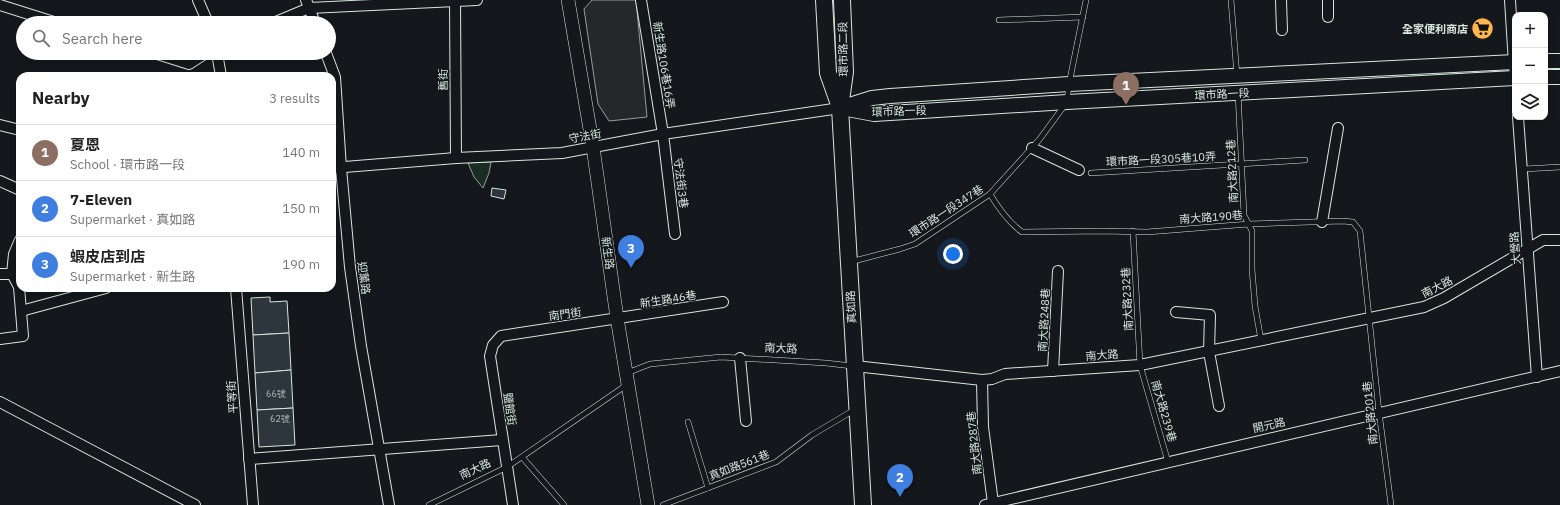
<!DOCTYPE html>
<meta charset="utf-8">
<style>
body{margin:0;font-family:"IBM Plex Sans","Noto Sans TC",sans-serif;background:#f6f6f6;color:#222}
.controls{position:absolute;right:12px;top:12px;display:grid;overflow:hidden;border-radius:8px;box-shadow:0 2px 6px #0003}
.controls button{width:36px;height:36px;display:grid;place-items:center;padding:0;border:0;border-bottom:1px solid #e0e0e0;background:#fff;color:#222;font:20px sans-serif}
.you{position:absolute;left:953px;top:254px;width:14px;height:14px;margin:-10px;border:3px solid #fff;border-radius:50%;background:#1a73e8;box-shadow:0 0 0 6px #1a73e833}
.badge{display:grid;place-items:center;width:26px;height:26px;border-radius:50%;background:#b45309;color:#fff;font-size:13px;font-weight:700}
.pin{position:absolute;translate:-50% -33px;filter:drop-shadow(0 1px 2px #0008)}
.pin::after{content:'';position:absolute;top:21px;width:14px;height:12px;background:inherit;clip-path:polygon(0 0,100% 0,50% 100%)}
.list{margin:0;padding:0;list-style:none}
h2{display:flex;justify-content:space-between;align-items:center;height:52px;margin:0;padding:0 16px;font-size:17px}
h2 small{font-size:13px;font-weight:400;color:#767676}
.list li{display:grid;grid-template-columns:26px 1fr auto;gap:12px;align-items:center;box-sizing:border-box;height:56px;padding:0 16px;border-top:1px solid #e0e0e0}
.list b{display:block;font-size:15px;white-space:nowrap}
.list p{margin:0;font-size:13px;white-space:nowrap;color:#767676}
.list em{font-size:13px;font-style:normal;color:#767676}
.icon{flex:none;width:22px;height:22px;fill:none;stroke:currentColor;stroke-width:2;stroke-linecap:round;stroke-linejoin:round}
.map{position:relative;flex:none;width:1560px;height:505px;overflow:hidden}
.search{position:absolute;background:#fff;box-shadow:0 2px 6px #0003;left:16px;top:16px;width:320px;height:44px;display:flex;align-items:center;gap:10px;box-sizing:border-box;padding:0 14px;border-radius:22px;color:#767676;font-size:15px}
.panel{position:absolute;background:#fff;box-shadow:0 2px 6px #0003;left:16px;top:72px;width:320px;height:220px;border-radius:12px}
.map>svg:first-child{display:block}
.green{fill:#1a2d24;stroke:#939e99}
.parking{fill:#24282b;stroke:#939e99}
.building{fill:#2c363c;stroke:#d8e6dc}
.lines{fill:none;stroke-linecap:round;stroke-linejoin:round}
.service-casing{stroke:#d8e6dc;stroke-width:6}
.minor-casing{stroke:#d8e6dc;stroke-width:12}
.tertiary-casing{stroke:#d8e6dc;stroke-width:14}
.secondary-casing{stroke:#d8e6dc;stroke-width:16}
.primary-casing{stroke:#d8e6dc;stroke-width:18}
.service{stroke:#14181c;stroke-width:5}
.minor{stroke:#14181c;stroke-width:10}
.tertiary{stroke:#14181c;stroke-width:13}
.secondary{stroke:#14181c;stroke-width:14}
.primary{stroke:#14181c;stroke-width:16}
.labels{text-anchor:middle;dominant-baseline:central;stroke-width:3;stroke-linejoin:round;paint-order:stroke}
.number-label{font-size:9px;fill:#adbab4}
.poi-label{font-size:11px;font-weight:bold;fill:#d8e6dc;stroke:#14181c;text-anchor:end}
.street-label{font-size:11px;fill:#d8e6dc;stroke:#14181c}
</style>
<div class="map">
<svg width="1560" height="505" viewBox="0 0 1560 505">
<rect width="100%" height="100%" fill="#14181c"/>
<path class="green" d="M491 162 489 173 483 188 474 177 468 163Z"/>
<path class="parking" d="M592 0H636L647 117 609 121 598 104 584 9Z"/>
<g class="building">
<path d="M492 188 506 190 504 199 491 196Z"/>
<path d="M270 297V302L287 301 289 333 253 335 251 298Z"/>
<path d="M289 333 291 370 255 373 253 335Z"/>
<path d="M291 370 293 408 257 410 255 373Z"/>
<path d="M293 408 295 445 259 447 257 410Z"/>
</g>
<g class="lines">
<defs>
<g id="service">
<path d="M1231 0 1237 76"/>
<path d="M999 20 1083 17"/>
<path d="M1238 93 1244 215 1252 231V269L1255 306 1261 340"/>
<path d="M1522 169 1560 167"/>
<path d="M1091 173 1305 160"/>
<path d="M990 194C999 209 1008 222 1022 232L1102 231 1147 232 1249 224 1343 221 1353 222 1360 231 1379 412 1391 505"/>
<path d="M1133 231 1140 365 1168 462"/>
<path d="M850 262 900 249 915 244 990 194 1039 140 1067 102 1069 84 1086 0"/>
<path d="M627 373 650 364 721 357 826 363 852 366"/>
<path d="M688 422 708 488"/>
<path d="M522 457 564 505"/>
<path d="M429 505 507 467 628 384"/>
<path d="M663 505 776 462 812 435 854 410"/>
</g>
<g id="minor">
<path d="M198 0 208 23"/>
<path d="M306 0 315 23"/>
<path d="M641 0 663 134 675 234"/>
<path d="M1281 0 1282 30"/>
<path d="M1328 0V17"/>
<path d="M1510 0 1515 80"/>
<path d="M455 1 456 158"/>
<path d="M0 5 57 23"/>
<path d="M273 23 309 8 477 0"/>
<path d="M154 53 189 64 206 53"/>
<path d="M217 53 221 76"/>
<path d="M326 53 335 77 341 168 350 267 361 346 389 505"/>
<path d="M1518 117 1537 377"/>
<path d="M0 125 20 130"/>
<path d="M1032 148 1079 170"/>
<path d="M332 168 456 158 562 153 663 134 840 108"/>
<path d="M0 181 20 190"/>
<path d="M1322 222 1338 128"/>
<path d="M0 274H12"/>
<path d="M236 288 253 505"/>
<path d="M21 311 106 288"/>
<path d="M1176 312 1210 315 1209 352 1219 406"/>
<path d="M0 339 23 336 19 287 12 274 14 254 20 240"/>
<path d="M740 358 746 421"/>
<path d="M855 366 982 380 992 379 1005 374 1140 365 1424 307 1444 298 1543 240H1560"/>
<path d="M1053 371 1058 271"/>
<path d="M982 380 983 427 993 503"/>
<path d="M0 402 195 505"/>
<path d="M249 459 502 440"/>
<path d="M513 505 490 356 493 345 501 336 723 302"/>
<path d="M985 505 1560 371"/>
</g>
<path id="tertiary" d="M568 0 593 147 617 318 648 505"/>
<g id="secondary">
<path d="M1545 61H1560"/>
<path d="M1545 77H1560"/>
<path d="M840 108 872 98 890 96 1069 84 1515 62"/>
<path d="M842 108 874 114 1067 102 1515 78"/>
</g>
<g id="primary">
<path d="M824 0 828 73 840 107"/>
<path d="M842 0 845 72 840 108 863 505"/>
</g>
</defs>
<use href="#service" class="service-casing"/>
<use href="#minor" class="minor-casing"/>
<use href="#tertiary" class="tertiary-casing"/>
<use href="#secondary" class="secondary-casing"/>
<use href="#primary" class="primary-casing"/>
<use href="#service" class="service"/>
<use href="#minor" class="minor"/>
<use href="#tertiary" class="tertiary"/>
<use href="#secondary" class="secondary"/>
<use href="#primary" class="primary"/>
</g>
<defs>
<symbol id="supermarket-disc" viewBox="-11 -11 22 22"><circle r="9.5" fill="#ffb74d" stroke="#14181c"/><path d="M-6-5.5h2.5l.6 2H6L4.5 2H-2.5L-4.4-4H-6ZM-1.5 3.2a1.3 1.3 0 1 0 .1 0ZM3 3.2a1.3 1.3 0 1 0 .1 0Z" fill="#111"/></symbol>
</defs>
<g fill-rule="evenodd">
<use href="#supermarket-disc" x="1470" y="16" width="25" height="25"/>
</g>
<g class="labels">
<g class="number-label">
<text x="276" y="393">66號</text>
<text x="280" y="418">62號</text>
</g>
<g class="poi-label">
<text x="1468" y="29">全家便利商店</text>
</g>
<g class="street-label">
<text transform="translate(843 49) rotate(-91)">環市路二段</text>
<text transform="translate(664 65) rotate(81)">新生路106巷16弄</text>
<text transform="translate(443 80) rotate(-90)">舊街</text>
<text transform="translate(1222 94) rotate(-3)">環市路一段</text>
<text transform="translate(899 111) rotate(-2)">環市路一段</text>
<text transform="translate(585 136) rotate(-10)">守法街</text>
<text transform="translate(1161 159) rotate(-3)">環市路一段305巷10弄</text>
<text transform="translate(1232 171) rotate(-93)">南大路212巷</text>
<text transform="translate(681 183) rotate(83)">守法街3巷</text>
<text transform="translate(946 211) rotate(-33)">環市路一段347巷</text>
<text transform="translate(1211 217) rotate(-4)">南大路190巷</text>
<text transform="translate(1515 248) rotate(-94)">大營路</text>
<text transform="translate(608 253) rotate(82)">新生路</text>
<text transform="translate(364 278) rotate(82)">迎薰路</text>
<text transform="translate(1437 287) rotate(-27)">南大路</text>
<text transform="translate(668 299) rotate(-9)">新生路46巷</text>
<text transform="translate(1127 299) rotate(-93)">南大路232巷</text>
<text transform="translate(851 307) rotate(-93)">真如路</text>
<text transform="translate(565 314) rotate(-8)">南門街</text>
<text transform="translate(1044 320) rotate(-87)">南大路248巷</text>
<text transform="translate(781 348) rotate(3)">南大路</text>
<text transform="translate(1102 355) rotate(-4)">南大路</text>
<text transform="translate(232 397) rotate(-94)">平等街</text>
<text transform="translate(510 409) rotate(82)">鹽館街</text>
<text transform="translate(1164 411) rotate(74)">南大路239巷</text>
<text transform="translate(1370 413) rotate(-96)">南大路201巷</text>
<text transform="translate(1269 425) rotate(-13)">開元路</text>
<text transform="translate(974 443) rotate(-96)">南大路287巷</text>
<text transform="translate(739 465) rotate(-21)">真如路561巷</text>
<text transform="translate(475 469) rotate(-25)">南大路</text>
</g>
</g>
</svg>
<div class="controls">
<button>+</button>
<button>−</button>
<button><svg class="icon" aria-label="layers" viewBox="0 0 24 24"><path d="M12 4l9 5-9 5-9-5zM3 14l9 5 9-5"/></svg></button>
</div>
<div class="you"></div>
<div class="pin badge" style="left:1126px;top:105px;background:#8d6e63">1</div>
<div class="pin badge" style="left:900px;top:497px;background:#3f7fe0">2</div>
<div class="pin badge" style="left:631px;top:268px;background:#3f7fe0">3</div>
<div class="search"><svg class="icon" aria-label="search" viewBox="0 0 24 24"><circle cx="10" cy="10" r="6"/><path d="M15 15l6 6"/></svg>Search here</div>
<section class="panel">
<h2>Nearby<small>3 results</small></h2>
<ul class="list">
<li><span class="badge" style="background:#8d6e63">1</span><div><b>夏恩</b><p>School · 環市路一段</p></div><em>140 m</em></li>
<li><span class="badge" style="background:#3f7fe0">2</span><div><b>7-Eleven</b><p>Supermarket · 真如路</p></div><em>150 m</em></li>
<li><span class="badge" style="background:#3f7fe0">3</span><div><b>蝦皮店到店</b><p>Supermarket · 新生路</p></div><em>190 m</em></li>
</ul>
</section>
</div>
